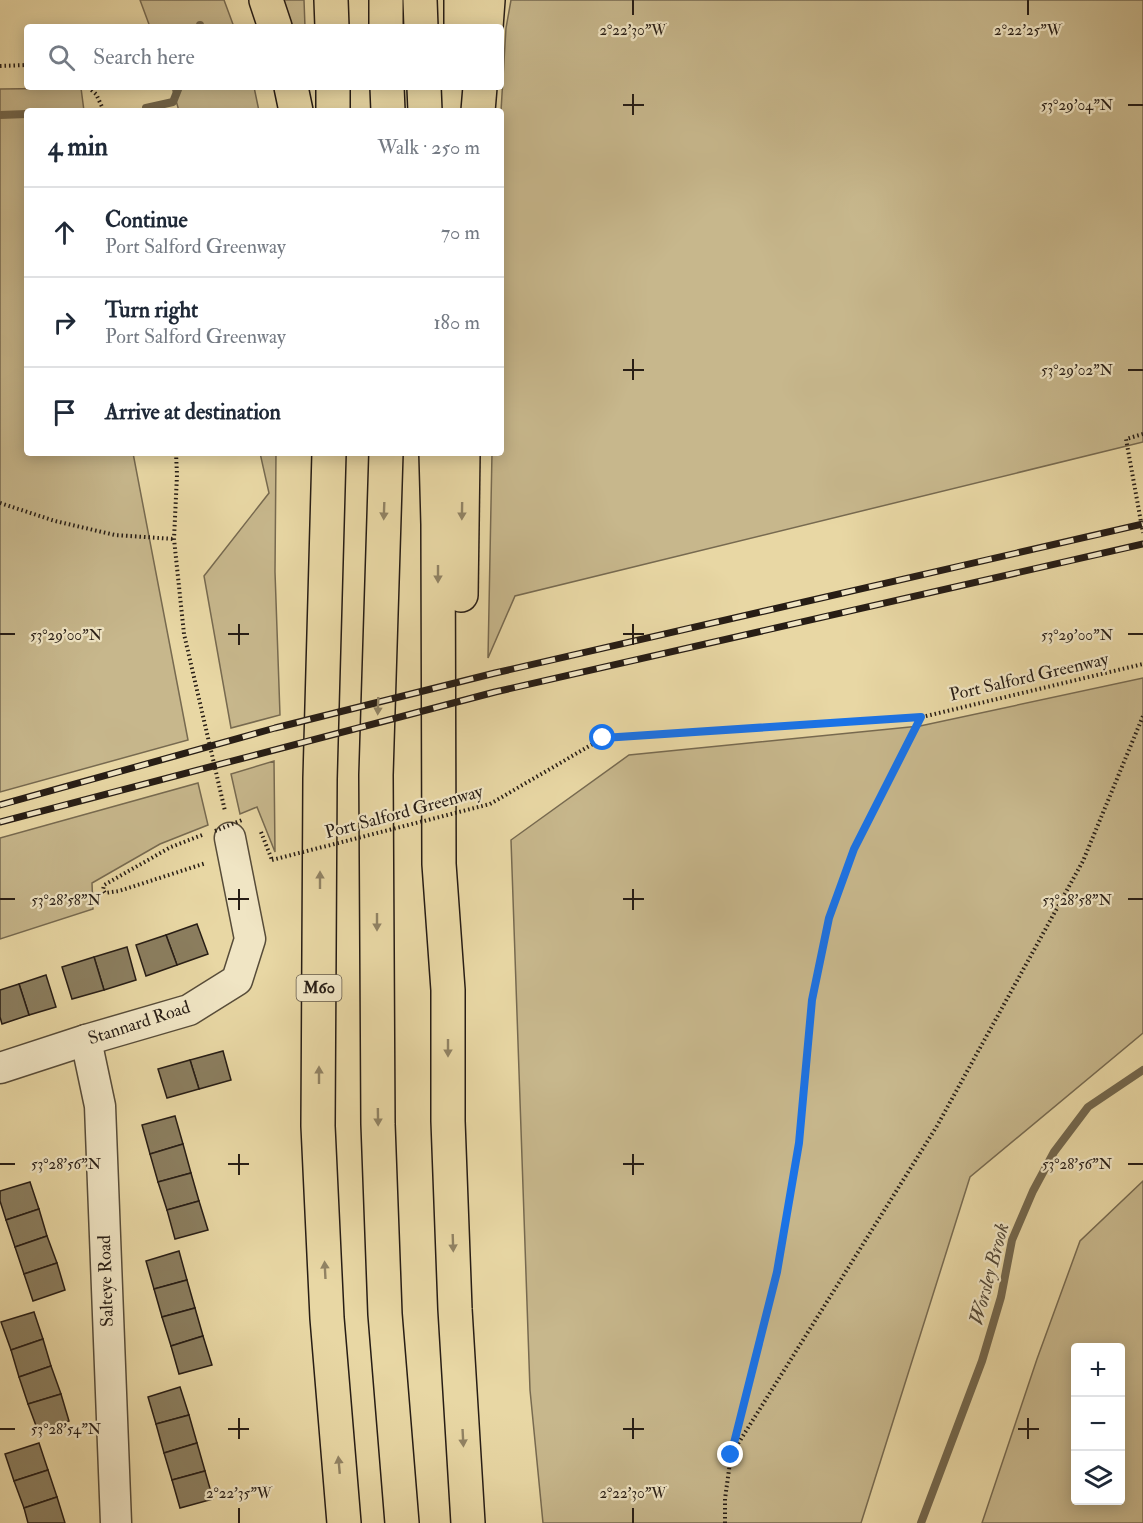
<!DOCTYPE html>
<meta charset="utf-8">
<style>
body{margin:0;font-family:"IM FELL Double Pica",serif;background:#f2f2f3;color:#1f2937}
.controls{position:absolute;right:18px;bottom:18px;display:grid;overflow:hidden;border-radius:6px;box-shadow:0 3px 15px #0003}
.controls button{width:54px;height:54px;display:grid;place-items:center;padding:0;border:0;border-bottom:2px solid #e0e1e3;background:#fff;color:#1f2937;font:30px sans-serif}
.stop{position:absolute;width:18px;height:18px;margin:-14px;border:4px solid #1a73e8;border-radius:50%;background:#fff}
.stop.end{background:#1a73e8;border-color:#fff;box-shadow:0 2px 6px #0008}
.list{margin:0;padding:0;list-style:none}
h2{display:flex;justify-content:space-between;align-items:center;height:78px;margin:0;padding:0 24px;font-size:26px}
h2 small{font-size:20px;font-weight:400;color:#747a83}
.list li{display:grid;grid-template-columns:39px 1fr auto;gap:18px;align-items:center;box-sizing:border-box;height:90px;padding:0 24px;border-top:2px solid #e0e1e3}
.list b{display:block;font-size:22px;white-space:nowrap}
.list p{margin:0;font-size:20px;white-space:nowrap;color:#747a83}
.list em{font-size:20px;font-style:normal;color:#747a83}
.icon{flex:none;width:33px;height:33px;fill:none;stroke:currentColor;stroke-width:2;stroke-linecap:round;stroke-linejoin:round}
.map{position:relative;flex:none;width:1143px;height:1523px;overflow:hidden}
.search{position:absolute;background:#fff;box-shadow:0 3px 15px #0003;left:24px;top:24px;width:480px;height:66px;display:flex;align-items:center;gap:15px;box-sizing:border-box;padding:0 21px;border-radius:6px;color:#747a83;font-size:22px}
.panel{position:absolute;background:#fff;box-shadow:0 3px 15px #0003;left:24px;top:108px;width:480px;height:348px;border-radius:6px}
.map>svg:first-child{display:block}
.green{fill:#c7b78c;stroke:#776a50;stroke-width:1.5;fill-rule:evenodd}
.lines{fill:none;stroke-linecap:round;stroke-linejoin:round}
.stream{stroke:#73674d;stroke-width:8}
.building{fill:#8b7e5f;stroke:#271d15;stroke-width:1.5}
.street-casing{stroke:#574c39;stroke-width:33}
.highway-casing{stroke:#271d15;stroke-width:36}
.path{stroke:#271d15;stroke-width:4;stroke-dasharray:1.5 3;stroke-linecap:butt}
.street{stroke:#f0e5c4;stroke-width:30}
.highway{stroke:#e8d7a4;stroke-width:33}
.rail-casing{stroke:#271d15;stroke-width:7}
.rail{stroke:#f0e5c4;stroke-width:4.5;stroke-dasharray:14;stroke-linecap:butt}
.path-bridge{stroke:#271d15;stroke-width:4;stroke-dasharray:1.5 3;stroke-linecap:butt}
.oneway{fill:#918364}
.route{stroke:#1a73e8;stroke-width:8}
.ticks{fill:none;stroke:#271d15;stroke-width:2}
.labels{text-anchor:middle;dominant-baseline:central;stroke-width:4.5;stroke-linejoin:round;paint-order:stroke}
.shield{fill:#f0e5c4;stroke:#63594a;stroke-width:1.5}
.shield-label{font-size:16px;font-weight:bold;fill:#271d15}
.street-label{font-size:18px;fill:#271d15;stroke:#f0e5c4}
.water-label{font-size:20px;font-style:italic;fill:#534836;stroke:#f0e5c4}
.ticks-label{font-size:15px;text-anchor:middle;fill:#271d15;stroke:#f0e5c4;stroke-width:4.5;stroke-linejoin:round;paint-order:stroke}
</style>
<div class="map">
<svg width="1143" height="1523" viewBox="0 0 1143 1523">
<rect width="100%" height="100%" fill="#e8d7a4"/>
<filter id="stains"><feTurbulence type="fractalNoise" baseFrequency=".00333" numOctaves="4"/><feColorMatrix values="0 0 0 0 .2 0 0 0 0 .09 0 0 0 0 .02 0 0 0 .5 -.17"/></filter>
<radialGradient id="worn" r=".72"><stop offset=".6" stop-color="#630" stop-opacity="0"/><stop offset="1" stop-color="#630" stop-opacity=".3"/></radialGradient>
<g class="green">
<path d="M140 0H224L234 27H150Z"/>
<path d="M283 0H304L305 27H293Z"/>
<path d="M511 0H1143V442L515 596 488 658 492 453H501V111L506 28Z"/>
<path d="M172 87H254L259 111H179Z"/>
<path d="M81 88 84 111H27V453H133L188 740 0 792V89Z"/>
<path d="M260 453H276L275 572 280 715 231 728 204 576 269 493Z"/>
<path d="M1143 678V1033L970 1177 861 1523H543L530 1390 511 840 629 755 920 726Z"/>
<path d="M274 761 275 852 257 807 240 814 231 774Z"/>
<path d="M198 783 208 825 160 844 92 883 93 909 0 939V838Z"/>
<path d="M1143 1181V1523H982L1037 1359 1080 1241ZM1076 1348H1120V1500H1076Z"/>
</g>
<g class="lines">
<g class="stream">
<path d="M200 27V25"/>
<path d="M146 108 173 102 179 87"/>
<path d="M0 115 27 114"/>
<path d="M921 1523 982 1361 1001 1297 1012 1240 1033 1191 1054 1152 1088 1107 1143 1070"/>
</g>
</g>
<g class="building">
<path d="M197 924 208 954 177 965 166 935Z"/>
<path d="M166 935 177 965 146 976 136 945Z"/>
<path d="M127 947 136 980 104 990 94 957Z"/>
<path d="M94 957 104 990 72 999 62 967Z"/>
<path d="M46 975 56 1007 29 1015 19 984Z"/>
<path d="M19 984 29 1015 2 1024 0 1017V990Z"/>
<path d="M223 1051 231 1080 199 1089 190 1060Z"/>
<path d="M190 1060 199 1089 167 1098 158 1069Z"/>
<path d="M175 1116 183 1144 150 1154 142 1125Z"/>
<path d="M183 1144 191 1173 158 1182 150 1154Z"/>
<path d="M191 1173 199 1201 167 1210 158 1182Z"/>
<path d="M30 1182 39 1209 6 1220 0 1201V1191Z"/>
<path d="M199 1201 208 1230 175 1239 167 1210Z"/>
<path d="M39 1209 47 1236 15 1247 6 1220Z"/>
<path d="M47 1236 57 1263 24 1274 15 1247Z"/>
<path d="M179 1251 187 1280 154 1289 146 1261Z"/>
<path d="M57 1263 65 1290 33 1301 24 1274Z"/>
<path d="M187 1280 195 1308 162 1317 154 1289Z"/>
<path d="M195 1308 203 1336 171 1346 162 1317Z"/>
<path d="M34 1312 43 1339 11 1350 1 1322Z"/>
<path d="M203 1336 212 1365 179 1374 171 1346Z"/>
<path d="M43 1339 51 1366 19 1377 11 1350Z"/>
<path d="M51 1366 61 1394 28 1404 19 1377Z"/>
<path d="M180 1387 189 1415 156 1424 148 1397Z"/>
<path d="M61 1394 69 1421 38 1431 28 1404Z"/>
<path d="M189 1415 197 1443 164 1453 156 1424Z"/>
<path d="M39 1443 48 1470 14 1481 5 1454Z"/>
<path d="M197 1443 205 1471 172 1480 164 1453Z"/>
<path d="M48 1470 57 1497 24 1508 14 1481Z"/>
<path d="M205 1471 213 1499 180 1508 172 1480Z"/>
<path d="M57 1497 65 1523H28L24 1508Z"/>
</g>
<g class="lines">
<defs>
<g id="street">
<path d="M86 1040 100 1106 116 1523"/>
<path d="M0 1068 86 1040 189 1010 237 980 250 939 230 838"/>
</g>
<g id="highway">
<path d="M266 0 275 27"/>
<path d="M331 0 332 27"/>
<path d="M386 0V27"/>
<path d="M420 0 421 27"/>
<path d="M461 0V27"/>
<path d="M486 27 488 0"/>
<path d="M291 87 296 111"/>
<path d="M333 87V111"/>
<path d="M387 87 388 111"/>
<path d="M424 87 425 111"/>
<path d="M478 111 480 87"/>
<path d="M329 453 320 779 318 1126 327 1318 344 1523"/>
<path d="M386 453 376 775 378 1124 385 1314 402 1523"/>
<path d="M436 453 438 524 439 864 448 990V1121L455 1309 468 1523"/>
<path d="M461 595 463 453"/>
</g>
</defs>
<use href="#street" class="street-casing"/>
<use href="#highway" class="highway-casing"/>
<g class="path">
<path d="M0 66 27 65"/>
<path d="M88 87 96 94 104 111"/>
<path d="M1143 434 1126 439 1143 533"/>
<path d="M176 453 177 475 174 539 184 634 225 811"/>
<path d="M0 503 55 521 115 535 174 539"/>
<path d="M490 804 603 738 922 717 1143 664"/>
<path d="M261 832 272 860"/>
<path d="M202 835 171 847 104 885 103 890 105 893 119 891 206 863"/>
<path d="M731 1455 937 1126 1083 861 1143 716"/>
<path d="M725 1523V1499L731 1455 776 1272 799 1143 811 1000 829 918 854 849 922 717"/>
</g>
<use href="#street" class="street"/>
<use href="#highway" class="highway"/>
<defs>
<g id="rail">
<path d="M0 805 275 728 495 673 1143 524"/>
<path d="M0 822 495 692 1143 544"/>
</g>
</defs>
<use href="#rail" class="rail-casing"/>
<use href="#rail" class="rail"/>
<g class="path-bridge">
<path d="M215 831 242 820"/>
<path d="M272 860 490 804"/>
</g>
</g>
<defs><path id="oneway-solid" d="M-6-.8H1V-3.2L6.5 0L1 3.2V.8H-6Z" transform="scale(1.5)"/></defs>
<g class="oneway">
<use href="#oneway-solid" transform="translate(384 511) rotate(92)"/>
<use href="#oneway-solid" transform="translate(462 511) rotate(91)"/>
<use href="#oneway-solid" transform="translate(438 574) rotate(90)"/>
<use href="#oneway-solid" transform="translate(378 706) rotate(92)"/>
<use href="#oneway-solid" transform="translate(320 880) rotate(-90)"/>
<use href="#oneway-solid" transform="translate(377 922) rotate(90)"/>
<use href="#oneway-solid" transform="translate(448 1048) rotate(90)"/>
<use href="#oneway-solid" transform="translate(319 1075) rotate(-90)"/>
<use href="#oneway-solid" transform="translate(378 1117) rotate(89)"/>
<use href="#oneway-solid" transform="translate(453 1243) rotate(88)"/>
<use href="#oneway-solid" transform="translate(325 1270) rotate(-93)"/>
<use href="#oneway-solid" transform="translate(463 1438) rotate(87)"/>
<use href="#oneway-solid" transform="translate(339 1465) rotate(-95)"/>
</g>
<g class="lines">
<path class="route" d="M603 738 921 717 854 849 829 918 812 1000 799 1143 777 1272 731 1455"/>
</g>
<path class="ticks" d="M633 0V15M1028 0V15M633 94V115M623 105H644M1128 105H1143M633 359V380M623 370H644M1128 370H1143M239 624V645M633 624V645M0 634H15M228 634H249M623 634H644M1128 634H1143M239 889V910M633 889V910M0 899H15M228 899H249M623 899H644M1128 899H1143M239 1154V1175M633 1154V1175M0 1164H15M228 1164H249M623 1164H644M1128 1164H1143M239 1418V1439M633 1418V1439M1028 1418V1439M0 1429H15M228 1429H249M623 1429H644M1018 1429H1039M239 1508V1523M633 1508V1523"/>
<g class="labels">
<rect class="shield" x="296.5" y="975" width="45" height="26" rx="4.5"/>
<g class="shield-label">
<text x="319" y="988">M60</text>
</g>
<g class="street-label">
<text transform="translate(1029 677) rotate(-13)">Port Salford Greenway</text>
<text transform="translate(404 812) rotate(-15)">Port Salford Greenway</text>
<text transform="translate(139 1023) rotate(-18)">Stannard Road</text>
<text transform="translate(106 1281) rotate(-92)">Salteye Road</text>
</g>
<g class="water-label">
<text transform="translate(989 1274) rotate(-75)">Worsley Brook</text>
</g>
</g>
<g class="ticks-label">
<text x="633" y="35">2°22'30"W</text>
<text x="1028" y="35">2°22'25"W</text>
<text x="1077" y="110">53°29'04"N</text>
<text x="1077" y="375">53°29'02"N</text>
<text x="66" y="640">53°29'00"N</text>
<text x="1077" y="640">53°29'00"N</text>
<text x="66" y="905">53°28'58"N</text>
<text x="1077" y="905">53°28'58"N</text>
<text x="66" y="1169">53°28'56"N</text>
<text x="1077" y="1169">53°28'56"N</text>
<text x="66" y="1434">53°28'54"N</text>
<text x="239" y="1498">2°22'35"W</text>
<text x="633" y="1498">2°22'30"W</text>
</g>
<rect width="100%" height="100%" filter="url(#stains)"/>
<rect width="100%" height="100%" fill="url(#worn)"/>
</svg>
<div class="controls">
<button>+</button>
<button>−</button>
<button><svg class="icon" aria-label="layers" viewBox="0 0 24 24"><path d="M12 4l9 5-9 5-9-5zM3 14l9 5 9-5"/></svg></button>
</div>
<div class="stop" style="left:603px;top:738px"></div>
<div class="stop end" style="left:731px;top:1455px"></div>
<div class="search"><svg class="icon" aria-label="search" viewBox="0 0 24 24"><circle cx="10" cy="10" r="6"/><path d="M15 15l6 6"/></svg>Search here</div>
<section class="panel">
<h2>4 min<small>Walk · 250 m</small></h2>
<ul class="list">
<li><svg class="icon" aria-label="ahead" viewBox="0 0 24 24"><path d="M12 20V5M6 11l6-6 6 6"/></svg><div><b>Continue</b><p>Port Salford Greenway</p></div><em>70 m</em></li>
<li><svg class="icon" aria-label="right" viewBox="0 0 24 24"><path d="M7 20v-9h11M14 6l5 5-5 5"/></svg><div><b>Turn right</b><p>Port Salford Greenway</p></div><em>180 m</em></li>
<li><svg class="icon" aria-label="arrive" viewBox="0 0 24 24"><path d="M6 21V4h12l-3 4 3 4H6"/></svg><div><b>Arrive at destination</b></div></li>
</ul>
</section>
</div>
